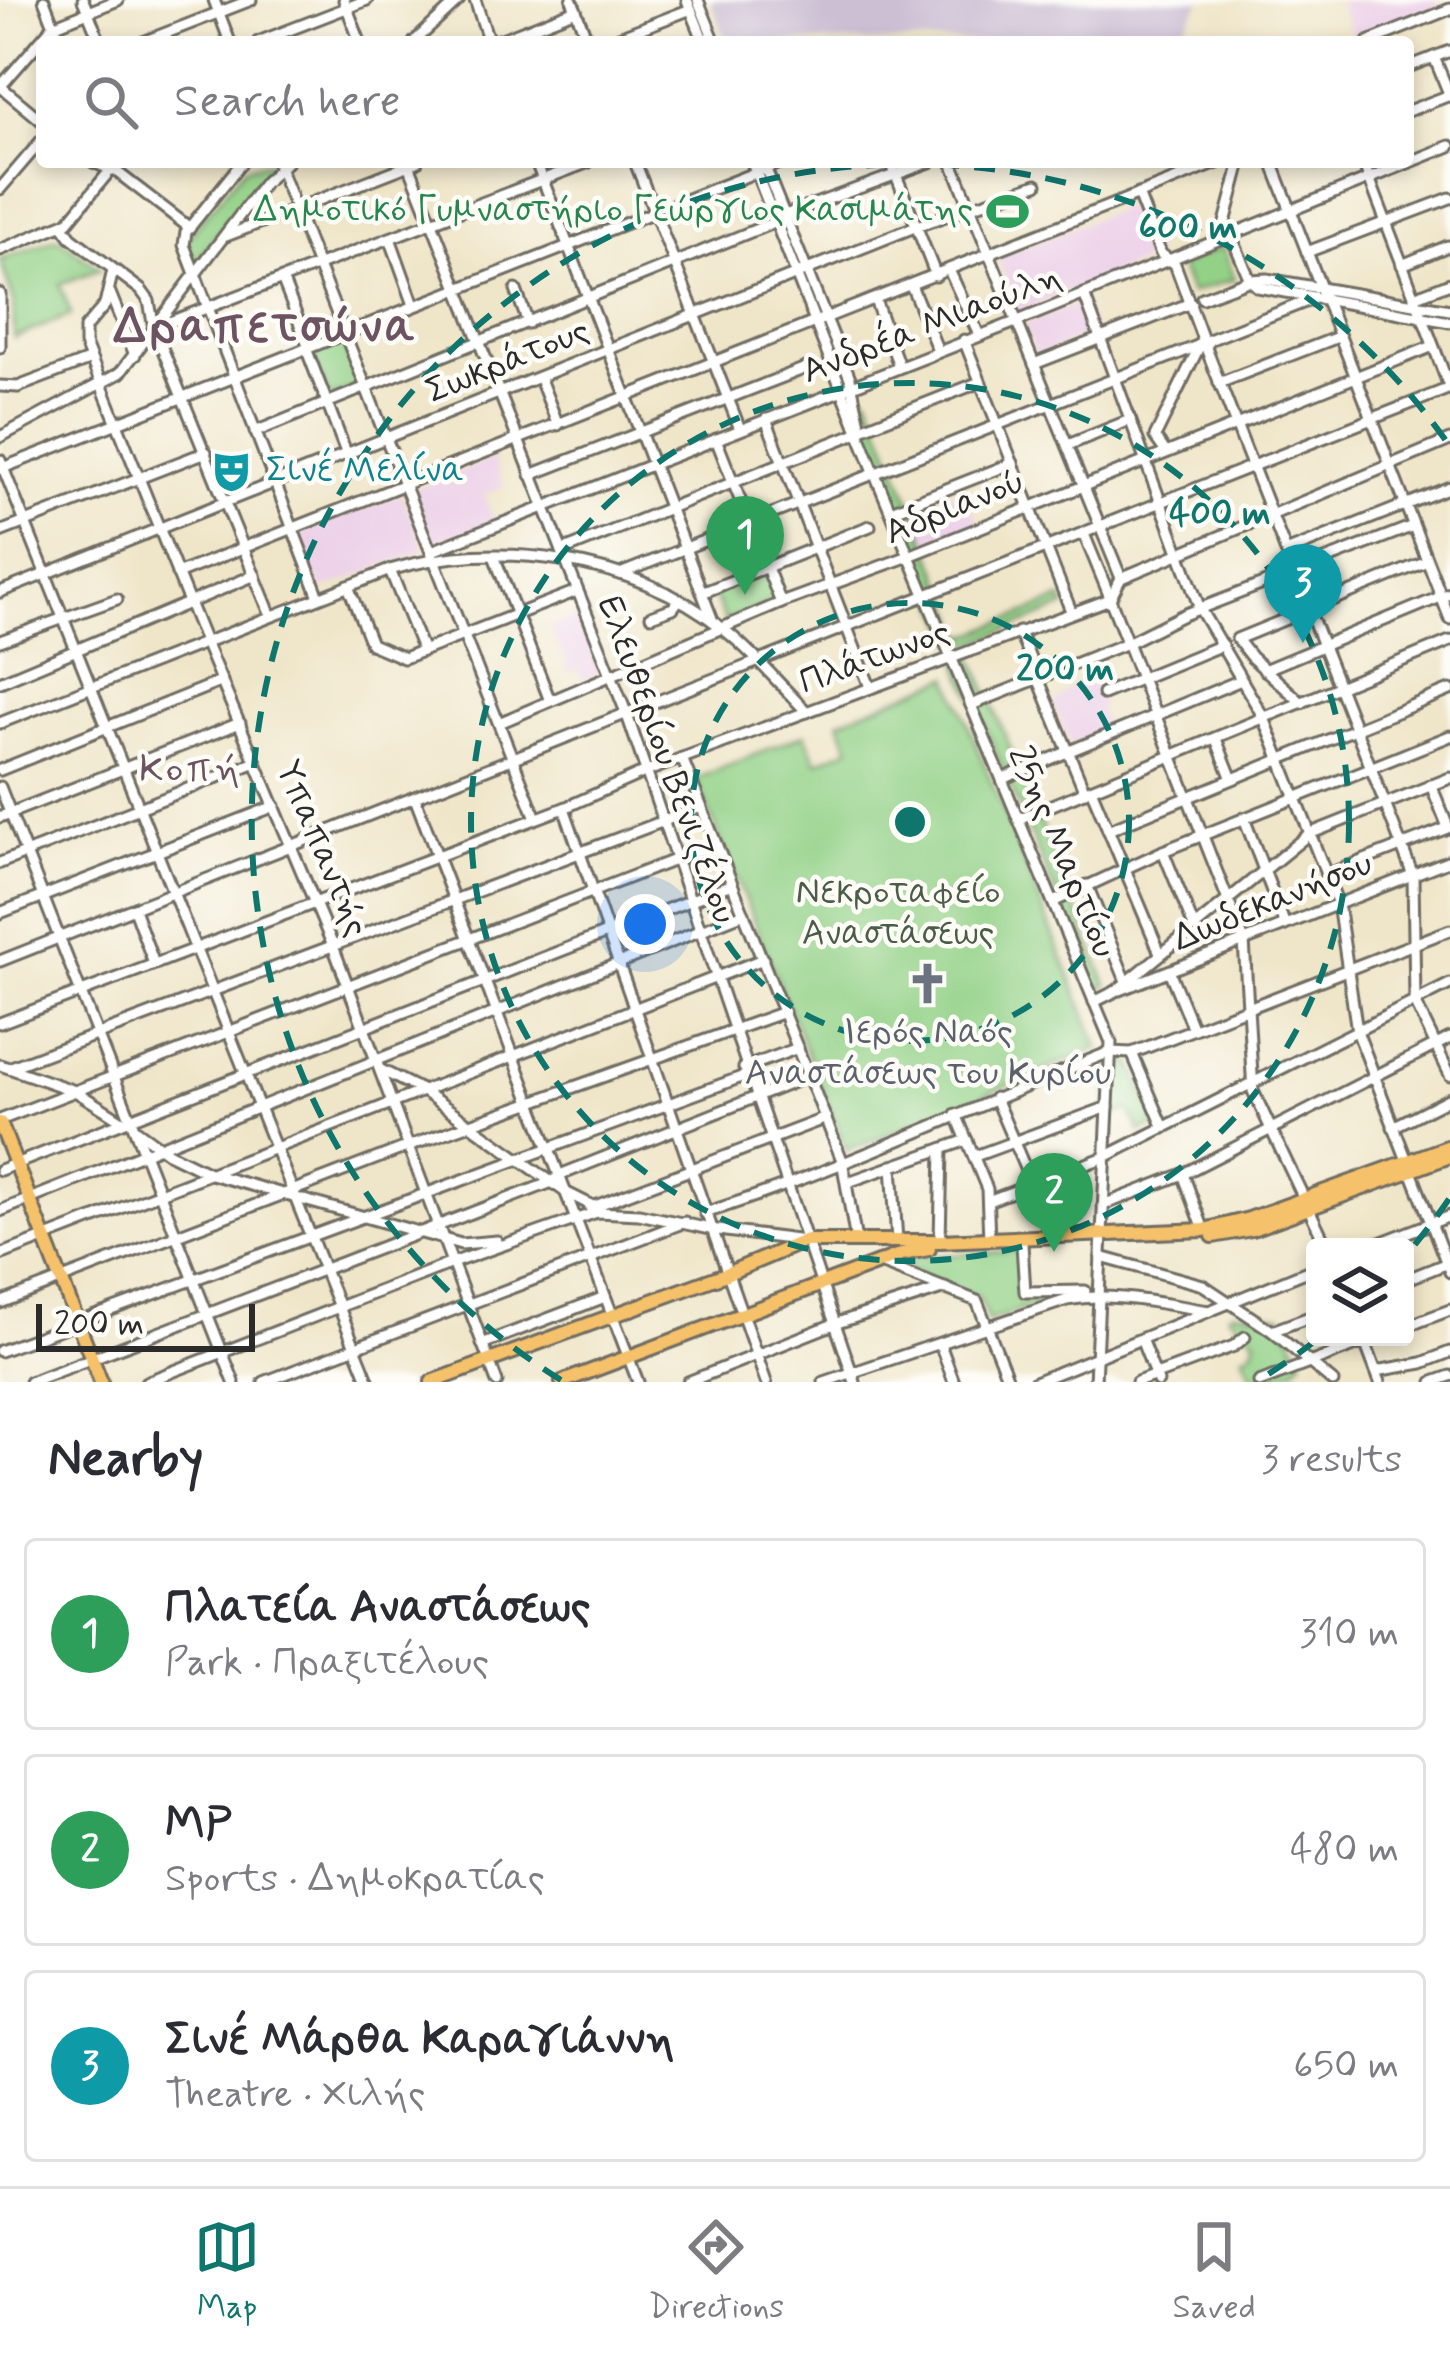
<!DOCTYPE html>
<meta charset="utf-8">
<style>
body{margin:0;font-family:Mynerve,sans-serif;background:#f7f7f7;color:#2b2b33}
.controls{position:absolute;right:36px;bottom:36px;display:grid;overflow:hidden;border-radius:12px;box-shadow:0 6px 18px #0003}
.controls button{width:108px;height:108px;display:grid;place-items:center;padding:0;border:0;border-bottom:3px solid #e1e1e2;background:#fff;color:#2b2b33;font:60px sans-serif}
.scale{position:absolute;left:36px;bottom:30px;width:219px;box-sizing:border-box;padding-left:12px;border:6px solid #2b2b2b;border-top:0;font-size:33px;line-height:42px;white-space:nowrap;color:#2b2b2b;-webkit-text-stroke:9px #fdfcf7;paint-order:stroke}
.you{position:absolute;left:645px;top:924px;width:42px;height:42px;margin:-30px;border:9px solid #fff;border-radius:50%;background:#1a73e8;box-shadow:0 0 0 18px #1a73e833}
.badge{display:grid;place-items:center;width:78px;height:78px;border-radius:50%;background:#0f766e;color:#fff;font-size:39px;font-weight:700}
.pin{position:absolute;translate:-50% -99px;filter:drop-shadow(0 3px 6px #0008)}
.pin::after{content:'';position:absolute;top:63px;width:42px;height:36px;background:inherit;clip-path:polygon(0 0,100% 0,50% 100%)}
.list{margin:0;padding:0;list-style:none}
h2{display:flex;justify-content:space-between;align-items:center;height:156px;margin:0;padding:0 48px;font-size:51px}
h2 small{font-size:39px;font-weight:400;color:#7c7c81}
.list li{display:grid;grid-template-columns:78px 1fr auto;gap:36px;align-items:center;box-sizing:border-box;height:192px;margin:0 24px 24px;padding:0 24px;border:3px solid #e1e1e2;border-radius:12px}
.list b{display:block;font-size:45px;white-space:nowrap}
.list p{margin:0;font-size:39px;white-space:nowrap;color:#7c7c81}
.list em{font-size:39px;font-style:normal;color:#7c7c81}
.icon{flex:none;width:66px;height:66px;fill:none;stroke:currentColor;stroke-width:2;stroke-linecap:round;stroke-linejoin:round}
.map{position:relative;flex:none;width:1450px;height:1382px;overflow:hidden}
.search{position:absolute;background:#fff;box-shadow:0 6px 18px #0003;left:36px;right:36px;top:36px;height:132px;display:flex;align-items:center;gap:30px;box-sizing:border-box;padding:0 42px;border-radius:12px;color:#7c7c81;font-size:45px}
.sheet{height:804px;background:#fff}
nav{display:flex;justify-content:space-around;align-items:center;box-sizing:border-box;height:168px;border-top:3px solid #e1e1e2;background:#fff;font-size:33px;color:#7c7c81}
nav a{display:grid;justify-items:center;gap:6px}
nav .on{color:#0f766e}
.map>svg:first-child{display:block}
.built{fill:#edd1e9}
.industrial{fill:#ccbfd4}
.green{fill:#93d187;stroke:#5f7e59;stroke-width:3}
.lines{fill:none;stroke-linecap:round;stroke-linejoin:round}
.minor-casing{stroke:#706c62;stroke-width:15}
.major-casing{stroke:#706c62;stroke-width:18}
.minor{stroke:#fff;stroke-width:9}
.major{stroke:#f5c16b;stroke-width:12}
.ring{fill:none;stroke:#0f766e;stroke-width:6;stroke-dasharray:21 15}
.labels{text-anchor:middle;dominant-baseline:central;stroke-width:9;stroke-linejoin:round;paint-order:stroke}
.leisure-label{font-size:36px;fill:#27864d;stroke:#fdfcf7;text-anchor:end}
.street-label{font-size:36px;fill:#2b2b2b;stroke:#fdfcf7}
.culture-label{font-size:36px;fill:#0d838f;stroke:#fdfcf7;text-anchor:start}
.park-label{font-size:36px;fill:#4a5d47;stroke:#fdfcf7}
.worship-label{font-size:36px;fill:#5b616d;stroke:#fdfcf7}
.neighbourhood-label{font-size:39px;letter-spacing:3px;fill:#6d5261;stroke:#fdfcf7}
.district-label{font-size:48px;font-weight:bold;letter-spacing:3px;fill:#6d5261;stroke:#fdfcf7}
.centre{fill:#0f766e;stroke:#fdfcf7;stroke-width:6}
.ring-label{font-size:36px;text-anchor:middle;font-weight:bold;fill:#0f766e;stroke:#fdfcf7;stroke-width:9;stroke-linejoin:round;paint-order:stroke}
</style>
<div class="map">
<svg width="1450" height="1382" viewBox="0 0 1450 1382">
<rect width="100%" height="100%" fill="#fdfcf7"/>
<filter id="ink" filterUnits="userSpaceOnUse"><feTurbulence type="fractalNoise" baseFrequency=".00833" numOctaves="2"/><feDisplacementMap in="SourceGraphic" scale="24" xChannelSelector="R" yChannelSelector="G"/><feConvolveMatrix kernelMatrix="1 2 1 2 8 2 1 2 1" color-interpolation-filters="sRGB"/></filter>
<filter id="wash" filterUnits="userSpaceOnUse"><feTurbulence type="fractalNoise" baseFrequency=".004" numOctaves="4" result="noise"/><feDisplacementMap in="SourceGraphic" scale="48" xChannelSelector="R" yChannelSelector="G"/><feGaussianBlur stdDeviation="2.7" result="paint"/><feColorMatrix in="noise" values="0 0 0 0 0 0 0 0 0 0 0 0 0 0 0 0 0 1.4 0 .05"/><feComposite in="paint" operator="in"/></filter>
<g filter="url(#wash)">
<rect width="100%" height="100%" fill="#efe5c8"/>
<g class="built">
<path d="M1435 0 1439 9 1355 42 1338 1Z"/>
<path d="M1134 203 1156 256 1019 312 997 258Z"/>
<path d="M1083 302 1095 332 1036 355 1024 325Z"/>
<path d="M493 458 504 486 484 495 494 521 436 545 413 490Z"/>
<path d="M965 489 978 522 926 542 913 510Z"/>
<path d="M402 494 424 550 322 590 300 534Z"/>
<path d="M583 614 606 671 583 681 577 667 572 673 564 670 566 661 549 627Z"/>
<path d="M1087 673 1102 698 1100 713 1107 730 1071 745 1053 703Z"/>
</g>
<path class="industrial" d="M710 0H1201L1177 42H727Z"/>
<g class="green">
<path d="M270 162 272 166 194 264 187 243 189 236 245 167Z"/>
<path d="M58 238 100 269 60 284 71 315 14 338V301L0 260Z"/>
<path d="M1223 247 1235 279 1190 293 1179 265Z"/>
<path d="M342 340 359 386 329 398 311 352Z"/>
<path d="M868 396 965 637 1062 599 1065 607 969 645 954 641 883 477 862 398Z"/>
<path d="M765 569 778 600 725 621 712 591Z"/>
<path d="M973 657 1107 985 1097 992 959 665Z"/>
<path d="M949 677 1099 1048 847 1151 696 779 805 734 817 762 850 748 839 721Z"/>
<path d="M1126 1061 1132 1063 1159 1124 1140 1132 1129 1110 1106 1118 1110 1068Z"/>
<path d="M1020 1250 1021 1295 1089 1294 1056 1297 988 1322 979 1297 927 1281 925 1276 892 1263 920 1257Z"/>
<path d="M1233 1311 1282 1315 1302 1360 1294 1369 1256 1382 1243 1355 1252 1351 1256 1339 1228 1314Z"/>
</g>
</g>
<g filter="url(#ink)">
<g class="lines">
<defs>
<g id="minor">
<path d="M44 0 56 31 69 42"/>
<path d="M83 0 100 42"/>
<path d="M214 0 230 42"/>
<path d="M344 0 360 42"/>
<path d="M475 0 489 42"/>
<path d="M572 0 588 42"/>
<path d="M687 0 704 42"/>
<path d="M698 0 715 42"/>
<path d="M143 42 251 0"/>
<path d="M258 42 367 0"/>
<path d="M414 42 459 0"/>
<path d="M494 42 576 10"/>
<path d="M606 42 691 9"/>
<path d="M1368 42 1450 9"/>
<path d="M1434 57 1450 96"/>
<path d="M1408 67 1450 51"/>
<path d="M0 86 42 121"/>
<path d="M0 87 53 26 118 0"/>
<path d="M1408 111 1450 95"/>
<path d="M93 162 117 172 190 228"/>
<path d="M242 162 186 232 184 245 319 597"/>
<path d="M277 162 536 818"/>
<path d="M408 162 627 715 855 1382"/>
<path d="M536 162 713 621"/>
<path d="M635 162 740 429"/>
<path d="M752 162 875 474 1111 1042 1095 1382"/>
<path d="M763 162 850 378 861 429"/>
<path d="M891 162 936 276"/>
<path d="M952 162 1121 578"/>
<path d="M1272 162 1450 619"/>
<path d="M1363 162 1450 389"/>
<path d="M0 189 42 140"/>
<path d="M1138 194 1161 254 1175 264 1202 337 1200 345"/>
<path d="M785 215 930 162"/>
<path d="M63 226 71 237 141 290 149 301 154 328 271 616"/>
<path d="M1231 235 1250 280 1258 287 1450 322"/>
<path d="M226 236 417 162"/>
<path d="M390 238 414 305"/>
<path d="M1221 238 1241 162"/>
<path d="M0 250 68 222 117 162"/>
<path d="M1307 252 1450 198"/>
<path d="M1402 265 1448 246"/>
<path d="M113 270 105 305 85 328V344L205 642 333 946 497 1382"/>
<path d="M949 270 979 335"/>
<path d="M282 279 309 347"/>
<path d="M911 285 938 351"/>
<path d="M516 290 528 323"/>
<path d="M110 293 135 355"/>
<path d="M0 294V347"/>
<path d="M1084 294 1200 609 1264 718 1338 904 1357 1031 1450 1272"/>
<path d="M1414 297 1450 283"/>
<path d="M1202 298 1250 280 1267 279 1450 310"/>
<path d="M1315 298 1209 340 1206 348 1413 875 1415 1002 1450 1075"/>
<path d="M875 300 899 366"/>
<path d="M154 328 589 162"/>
<path d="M964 340 1071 611"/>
<path d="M306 348 347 455"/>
<path d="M1034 364 1191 303"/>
<path d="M540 379 558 425"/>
<path d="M1219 383 1338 337"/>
<path d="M0 386 18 387 91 359"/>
<path d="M766 419 870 687"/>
<path d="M861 429 980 382"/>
<path d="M255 432 775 222"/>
<path d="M0 437 120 373 265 182 287 162"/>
<path d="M716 439 781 603"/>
<path d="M1068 445 1130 420"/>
<path d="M1165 451 1155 437 1200 345"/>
<path d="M0 460 369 1382"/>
<path d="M0 469 782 162"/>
<path d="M531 475 811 366"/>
<path d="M891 511 1013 463"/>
<path d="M0 532 206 452"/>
<path d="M1084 534 1109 595"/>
<path d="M432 551 1018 321 1450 146"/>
<path d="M562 551 859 432"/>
<path d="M1286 552 1450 487"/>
<path d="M494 556 550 701"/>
<path d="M390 570 423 651"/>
<path d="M177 574 1220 162"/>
<path d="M620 574 1200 345"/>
<path d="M348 586 371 644 404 658 577 591"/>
<path d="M0 592 917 226 1037 184"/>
<path d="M704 592 870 526"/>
<path d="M1110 599 1244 941 1253 1091 1327 1247"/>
<path d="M1110 599 1121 578 1450 440"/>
<path d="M651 616 673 608 678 601"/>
<path d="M1019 632 1085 792"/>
<path d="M0 641 117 599"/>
<path d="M1264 670 1450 593"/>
<path d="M0 682 255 575"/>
<path d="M1103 694 1222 645"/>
<path d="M1302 703 1251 657 1237 639 1427 561"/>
<path d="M971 705 1127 643 1183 615 1413 526"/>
<path d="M0 723 390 570C497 538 634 557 722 628 753 652 779 684 807 712"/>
<path d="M499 723 781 603 909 556 1433 346"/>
<path d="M1216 739 1232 779"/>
<path d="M682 758 842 1160 856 1241"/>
<path d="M0 770 222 681"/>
<path d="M1002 779 1241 680"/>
<path d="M1431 785 1448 827"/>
<path d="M0 787 234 1382"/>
<path d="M1091 789 1160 953"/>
<path d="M415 798 638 1382"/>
<path d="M564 808 766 1382"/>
<path d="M0 817 240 723"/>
<path d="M1244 818 1285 925"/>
<path d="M1018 819 1450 641"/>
<path d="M1108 830 1450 690"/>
<path d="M1163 851 1194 927"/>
<path d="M0 863 256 762"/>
<path d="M1326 875 1450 827"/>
<path d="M1087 885 1126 981"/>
<path d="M1053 902 1163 851 1450 736"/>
<path d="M134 909 154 964"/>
<path d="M0 913 275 806"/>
<path d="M0 961 1450 388"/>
<path d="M1170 973 1193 1029"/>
<path d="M1120 990 1450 860"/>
<path d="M1094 1002 1116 991 1309 834 1450 778"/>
<path d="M0 1023 564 808 645 772 1110 599"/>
<path d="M1132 1053 1164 1128"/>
<path d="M0 1065 75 1091 121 1120"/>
<path d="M11 1067 701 807"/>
<path d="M744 1068 798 1048"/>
<path d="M381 1070 423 1091 567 1193 593 1206"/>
<path d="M995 1098 1054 1236"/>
<path d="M956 1114 987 1189 989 1239"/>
<path d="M0 1120 716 844"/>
<path d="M1393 1127 1450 1098"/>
<path d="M135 1129 168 1153 211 1174 461 1244 497 1241"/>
<path d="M975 1156 1108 1107"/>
<path d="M892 1166 897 1241"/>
<path d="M0 1170 732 884"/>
<path d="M1183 1174 1204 1230"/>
<path d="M848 1182 967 1140"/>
<path d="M988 1201 1105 1157 1450 984"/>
<path d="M1103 1205 1183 1174 1450 1038"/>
<path d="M590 1208 826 1118"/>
<path d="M0 1211 744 913"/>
<path d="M705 1213C843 1169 975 1106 1110 1052L1132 1053 1450 930"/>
<path d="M940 1241 942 1149"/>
<path d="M1022 1244 1025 1292 1085 1291"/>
<path d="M1369 1247 1450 1216"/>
<path d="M0 1255 763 959"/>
<path d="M1101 1257 1203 1285 1272 1331 1333 1382"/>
<path d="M880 1263 977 1301 1009 1382"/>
<path d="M1405 1280 1450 1262"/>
<path d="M0 1303 409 1146 784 1012"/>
<path d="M1405 1327 1450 1310"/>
<path d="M1272 1331 1315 1315"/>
<path d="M1363 1337 1380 1382"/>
<path d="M1141 1339 1158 1382"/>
<path d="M482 1344 605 1297"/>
<path d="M940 1344 954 1382"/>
<path d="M0 1351 747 1075"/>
<path d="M1376 1371 1422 1363 1450 1352"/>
<path d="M30 1382 552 1182 560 1175 809 1076"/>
<path d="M146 1382 452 1263 597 1212 639 1214 710 1229 805 1241"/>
<path d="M264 1382 685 1222"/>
<path d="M688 1382 834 1324 945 1288"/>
<path d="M824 1382 1067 1300C1114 1291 1162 1304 1209 1311"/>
<path d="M1035 1382 1315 1268"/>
<path d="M1137 1382 1234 1346 1245 1337"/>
<path d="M1259 1382 1378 1337"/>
<path d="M1433 1382 1450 1376"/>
</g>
<g id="major">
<path d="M0 1123 101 1382"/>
<path d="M1213 1236 1252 1229 1450 1156"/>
<path d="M432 1382 726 1274 805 1241H940L1204 1230 1249 1219 1450 1146"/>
<path d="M562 1382 902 1254 929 1249"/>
</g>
</defs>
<use href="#minor" class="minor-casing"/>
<use href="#major" class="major-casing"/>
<use href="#minor" class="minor"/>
<use href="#major" class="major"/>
</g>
</g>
<g class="ring">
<circle cx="910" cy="822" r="219"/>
<circle cx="910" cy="822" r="439"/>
<path d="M1449 1199A658 658 0 0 1 1407 1254M1315 1341A658 658 0 0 1 1259 1380M561 1380A658 658 0 1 1 1449 445"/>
</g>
<defs>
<symbol id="stadium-bare" viewBox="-9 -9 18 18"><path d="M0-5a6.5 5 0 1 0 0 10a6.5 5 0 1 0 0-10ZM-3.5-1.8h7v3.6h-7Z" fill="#2e9e5b" stroke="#fdfcf7" stroke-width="2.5" paint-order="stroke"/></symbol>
<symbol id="theatre-bare" viewBox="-9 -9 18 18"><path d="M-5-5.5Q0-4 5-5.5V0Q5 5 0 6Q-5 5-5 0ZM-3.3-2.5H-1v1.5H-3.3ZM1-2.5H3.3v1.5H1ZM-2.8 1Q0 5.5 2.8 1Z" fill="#0f9aa8" stroke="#fdfcf7" stroke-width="2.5" paint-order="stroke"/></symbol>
<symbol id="church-bare" viewBox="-9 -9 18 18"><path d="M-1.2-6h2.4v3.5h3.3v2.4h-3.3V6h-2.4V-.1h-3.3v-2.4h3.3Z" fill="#6b7280" stroke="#fdfcf7" stroke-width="2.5" paint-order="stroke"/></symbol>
</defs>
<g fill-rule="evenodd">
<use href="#stadium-bare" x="978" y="182" width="59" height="59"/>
<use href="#theatre-bare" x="202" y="442" width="59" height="59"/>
<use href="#church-bare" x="898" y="954" width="59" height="59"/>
</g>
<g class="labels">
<g class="leisure-label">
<text x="973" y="211">Δημοτικό Γυμναστήριο Γεώργιος Κασιμάτης</text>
</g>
<g class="street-label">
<text transform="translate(932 325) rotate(-21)">Ανδρέα Μιαούλη</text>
<text transform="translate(508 362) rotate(-22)">Σωκράτους</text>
<text transform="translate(955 508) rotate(-22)">Αδριανού</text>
<text transform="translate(875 658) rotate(-20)">Πλάτωνος</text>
<text transform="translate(666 760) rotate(70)">Ελευθερίου Βενιζέλου</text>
<text transform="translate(321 849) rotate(67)">Υπαπαντής</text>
<text transform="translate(1061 852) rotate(67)">25ης Μαρτίου</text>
<text transform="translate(1273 902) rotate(-22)">Δωδεκανήσου</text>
</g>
<g class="culture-label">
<text x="266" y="471">Σινέ Μελίνα</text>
</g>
<g class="park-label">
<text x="898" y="893">Νεκροταφείο<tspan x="898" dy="41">Αναστάσεως</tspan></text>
</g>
<g class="worship-label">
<text x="928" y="1033">Ιερός Ναός<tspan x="928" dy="41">Αναστάσεως του Κυρίου</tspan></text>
</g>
<g class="neighbourhood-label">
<text x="191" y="770">Κοπή</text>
</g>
<g class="district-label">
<text x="266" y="327">Δραπετσώνα</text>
</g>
</g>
<circle cx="910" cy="822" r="18" class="centre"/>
<g class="ring-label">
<text x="1188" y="238">600 m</text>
<text x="1220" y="524">400 m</text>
<text x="1065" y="680">200 m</text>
</g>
</svg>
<div class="controls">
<button><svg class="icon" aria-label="layers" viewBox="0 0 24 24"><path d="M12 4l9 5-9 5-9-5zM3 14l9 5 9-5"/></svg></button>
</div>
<div class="scale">200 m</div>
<div class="you"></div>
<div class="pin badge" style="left:745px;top:595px;background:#2e9e5b">1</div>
<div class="pin badge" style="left:1054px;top:1252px;background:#2e9e5b">2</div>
<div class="pin badge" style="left:1303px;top:643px;background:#0f9aa8">3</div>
<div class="search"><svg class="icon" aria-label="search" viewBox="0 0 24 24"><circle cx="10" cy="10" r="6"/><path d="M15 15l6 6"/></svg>Search here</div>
</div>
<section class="sheet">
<h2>Nearby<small>3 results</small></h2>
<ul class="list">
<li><span class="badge" style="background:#2e9e5b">1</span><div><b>Πλατεία Αναστάσεως</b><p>Park · Πραξιτέλους</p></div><em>310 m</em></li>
<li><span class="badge" style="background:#2e9e5b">2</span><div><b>MP</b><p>Sports · Δημοκρατίας</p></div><em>480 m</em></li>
<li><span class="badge" style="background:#0f9aa8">3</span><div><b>Σινέ Μάρθα Καραγιάννη</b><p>Theatre · Χιλής</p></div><em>650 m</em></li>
</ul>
</section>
<nav>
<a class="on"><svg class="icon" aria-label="map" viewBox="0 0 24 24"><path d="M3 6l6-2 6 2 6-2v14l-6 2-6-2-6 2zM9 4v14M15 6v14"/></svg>Map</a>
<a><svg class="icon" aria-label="directions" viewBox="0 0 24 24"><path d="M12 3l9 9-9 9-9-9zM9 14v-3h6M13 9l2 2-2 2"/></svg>Directions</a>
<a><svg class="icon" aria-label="saved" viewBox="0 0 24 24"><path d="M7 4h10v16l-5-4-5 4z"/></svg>Saved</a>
</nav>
